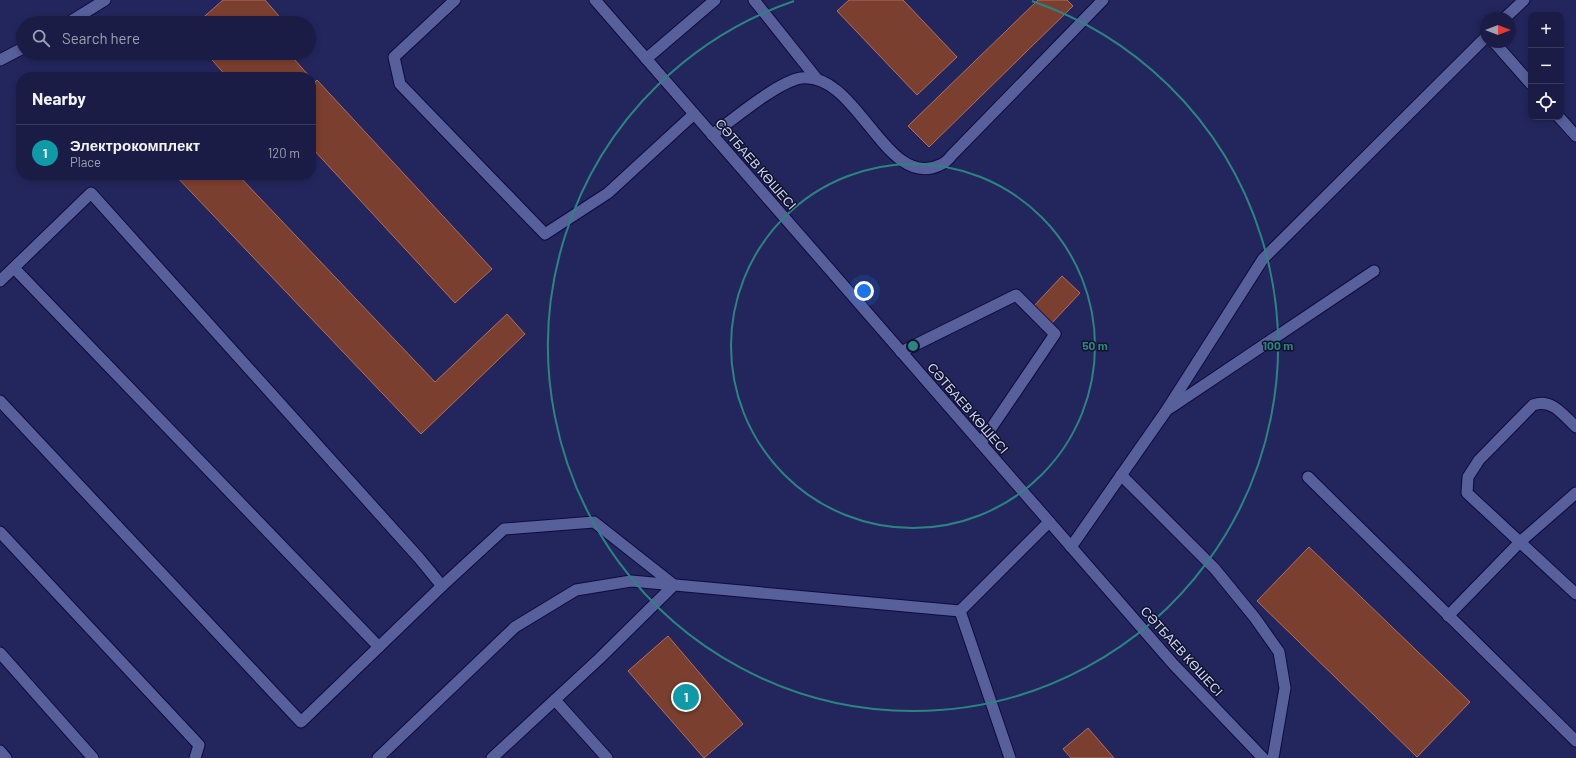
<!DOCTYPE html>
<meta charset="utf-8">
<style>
body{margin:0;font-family:Barlow,sans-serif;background:#23254c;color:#f1f3f6}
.controls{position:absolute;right:12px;top:12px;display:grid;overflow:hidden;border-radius:8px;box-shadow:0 2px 6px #0003}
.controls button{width:36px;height:36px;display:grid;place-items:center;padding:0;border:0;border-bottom:1px solid #383a5e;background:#1a1c45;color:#f1f3f6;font:20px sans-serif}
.compass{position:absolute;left:1480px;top:12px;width:36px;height:36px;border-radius:50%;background:#1a1c45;box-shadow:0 2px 6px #0003;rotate:90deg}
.you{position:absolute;left:864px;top:291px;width:14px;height:14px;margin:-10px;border:3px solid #fff;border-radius:50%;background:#1a73e8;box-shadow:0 0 0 6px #1a73e833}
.badge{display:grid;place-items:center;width:26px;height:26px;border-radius:50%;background:#d93025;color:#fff;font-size:13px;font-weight:700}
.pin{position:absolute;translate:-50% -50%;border:2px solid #fff;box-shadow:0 1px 4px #0006}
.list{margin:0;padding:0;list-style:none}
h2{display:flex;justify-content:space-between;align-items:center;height:52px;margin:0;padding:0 16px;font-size:17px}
h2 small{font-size:13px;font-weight:400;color:#9fa1b3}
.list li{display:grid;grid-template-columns:26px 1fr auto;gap:12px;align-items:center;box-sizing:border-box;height:56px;padding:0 16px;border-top:1px solid #383a5e}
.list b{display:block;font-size:15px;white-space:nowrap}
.list p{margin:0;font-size:13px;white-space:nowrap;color:#9fa1b3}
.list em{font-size:13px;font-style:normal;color:#9fa1b3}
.icon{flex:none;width:22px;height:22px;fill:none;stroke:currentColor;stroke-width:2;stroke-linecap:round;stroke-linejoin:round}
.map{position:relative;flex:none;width:1576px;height:758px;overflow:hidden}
.search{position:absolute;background:#1a1c45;box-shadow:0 2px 6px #0003;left:16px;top:16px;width:300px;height:44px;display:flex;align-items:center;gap:10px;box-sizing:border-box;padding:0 14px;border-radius:22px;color:#9fa1b3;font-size:15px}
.panel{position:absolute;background:#1a1c45;box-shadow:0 2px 6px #0003;left:16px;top:72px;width:300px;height:108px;border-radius:16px}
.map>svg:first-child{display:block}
.building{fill:#7b3f2f;stroke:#b46e5b}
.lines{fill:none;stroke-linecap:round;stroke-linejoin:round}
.service-casing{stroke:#0e0b3f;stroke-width:13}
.minor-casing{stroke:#0e0b3f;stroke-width:13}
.secondary-casing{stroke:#0e0b3f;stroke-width:13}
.service{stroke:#57609b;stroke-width:11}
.minor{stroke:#57609b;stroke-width:11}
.secondary{stroke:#57609b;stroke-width:11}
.ring{fill:none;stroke:#2c8482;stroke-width:2}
.labels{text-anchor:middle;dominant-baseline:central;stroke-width:3;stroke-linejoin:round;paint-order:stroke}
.street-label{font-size:13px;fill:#cdd4f6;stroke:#10132b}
.centre{fill:#2c8482;stroke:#10132b;stroke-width:2}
.ring-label{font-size:12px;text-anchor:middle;font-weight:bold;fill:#2c8482;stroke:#10132b;stroke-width:3;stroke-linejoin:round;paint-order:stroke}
</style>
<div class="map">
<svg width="1576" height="758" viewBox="0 0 1576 758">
<rect width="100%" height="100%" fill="#22265c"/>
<g class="building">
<path d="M223 0H265L285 23H197Z"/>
<path d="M849 0H903L957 57 917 95 837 11Z"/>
<path d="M1038 0H1067L1073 6 929 147 908 126Z"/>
<path d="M206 53H301L294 59 310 77H227Z"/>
<path d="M317 80 492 269 455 303 311 147V86Z"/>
<path d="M175 175H238L435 382 507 314 525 334 421 434Z"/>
<path d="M1062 276 1080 293 1051 324 1033 307Z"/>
<path d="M1309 547 1470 702 1417 757 1257 601Z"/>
<path d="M668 636 743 724 704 758 628 671Z"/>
<path d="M1088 728 1114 758H1071L1063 749Z"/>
</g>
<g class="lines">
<defs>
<g id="service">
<path d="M455 0 394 57 400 84 545 234 608 193 694 114"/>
<path d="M754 0 817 79"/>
<path d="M1505 18 1524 0"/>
<path d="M68 23 105 0"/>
<path d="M1494 42 1531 84"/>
<path d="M646 59 715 0"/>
<path d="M0 60 23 48"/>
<path d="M1559 117 1576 136"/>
<path d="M712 135C732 120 779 81 801 78 858 71 885 191 940 165 945 163 949 159 952 155L1103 0"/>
<path d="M14 268 379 647"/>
<path d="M0 281 91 193 419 558 442 586"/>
<path d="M901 352 1016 295 1055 334 981 443"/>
<path d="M0 401 301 722 442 586 504 529 594 522 674 585 600 658 492 758"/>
<path d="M1170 408 1374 271"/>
<path d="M1576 427C1563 415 1552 398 1533 405L1479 460 1468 477 1467 493 1576 594"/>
<path d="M1121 475 1215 569 1255 618 1279 652 1285 688 1273 758"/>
<path d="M1308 477 1576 741"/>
<path d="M0 532 199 745 195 758"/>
<path d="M1071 547 1166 411 1263 259 1486 37"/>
<path d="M1448 616 1520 542 1576 493"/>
<path d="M0 653 93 758"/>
<path d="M555 700 607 758"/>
<path d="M0 751 6 758"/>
</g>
<g id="minor">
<path d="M960 611 1010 758"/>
<path d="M960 611 1049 522"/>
<path d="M378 758 515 627 576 590 631 581 960 611"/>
</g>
<path id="secondary" d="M595 0 1174 665 1263 758"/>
</defs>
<use href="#service" class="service-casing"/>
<use href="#minor" class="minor-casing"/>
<use href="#secondary" class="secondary-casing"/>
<use href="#service" class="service"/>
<use href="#minor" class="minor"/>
<use href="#secondary" class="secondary"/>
</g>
<g class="ring">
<circle cx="913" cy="346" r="182"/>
<path d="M1032 1A365 365 0 1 1 794 1"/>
</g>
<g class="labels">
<g class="street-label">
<text transform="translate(756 164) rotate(49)">СӘТБАЕВ КӨШЕСІ</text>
<text transform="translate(968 408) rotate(49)">СӘТБАЕВ КӨШЕСІ</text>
<text transform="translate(1182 651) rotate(48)">СӘТБАЕВ КӨШЕСІ</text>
</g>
</g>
<circle cx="913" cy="346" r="6" class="centre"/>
<g class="ring-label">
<text x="1095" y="350">50 m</text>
<text x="1278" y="350">100 m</text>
</g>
</svg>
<div class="controls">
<button>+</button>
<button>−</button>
<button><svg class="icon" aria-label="locate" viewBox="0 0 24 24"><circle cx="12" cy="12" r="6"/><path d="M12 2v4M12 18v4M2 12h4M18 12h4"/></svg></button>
</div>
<svg class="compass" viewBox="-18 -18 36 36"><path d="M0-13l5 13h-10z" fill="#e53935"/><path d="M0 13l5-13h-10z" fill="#9fa1b3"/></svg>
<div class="you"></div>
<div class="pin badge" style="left:686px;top:697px;background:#0f9aa8">1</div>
<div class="search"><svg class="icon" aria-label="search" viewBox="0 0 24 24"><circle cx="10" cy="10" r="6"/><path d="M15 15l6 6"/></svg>Search here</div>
<section class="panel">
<h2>Nearby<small></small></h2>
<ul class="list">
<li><span class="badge" style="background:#0f9aa8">1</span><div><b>Электрокомплект</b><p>Place</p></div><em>120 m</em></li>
</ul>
</section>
</div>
